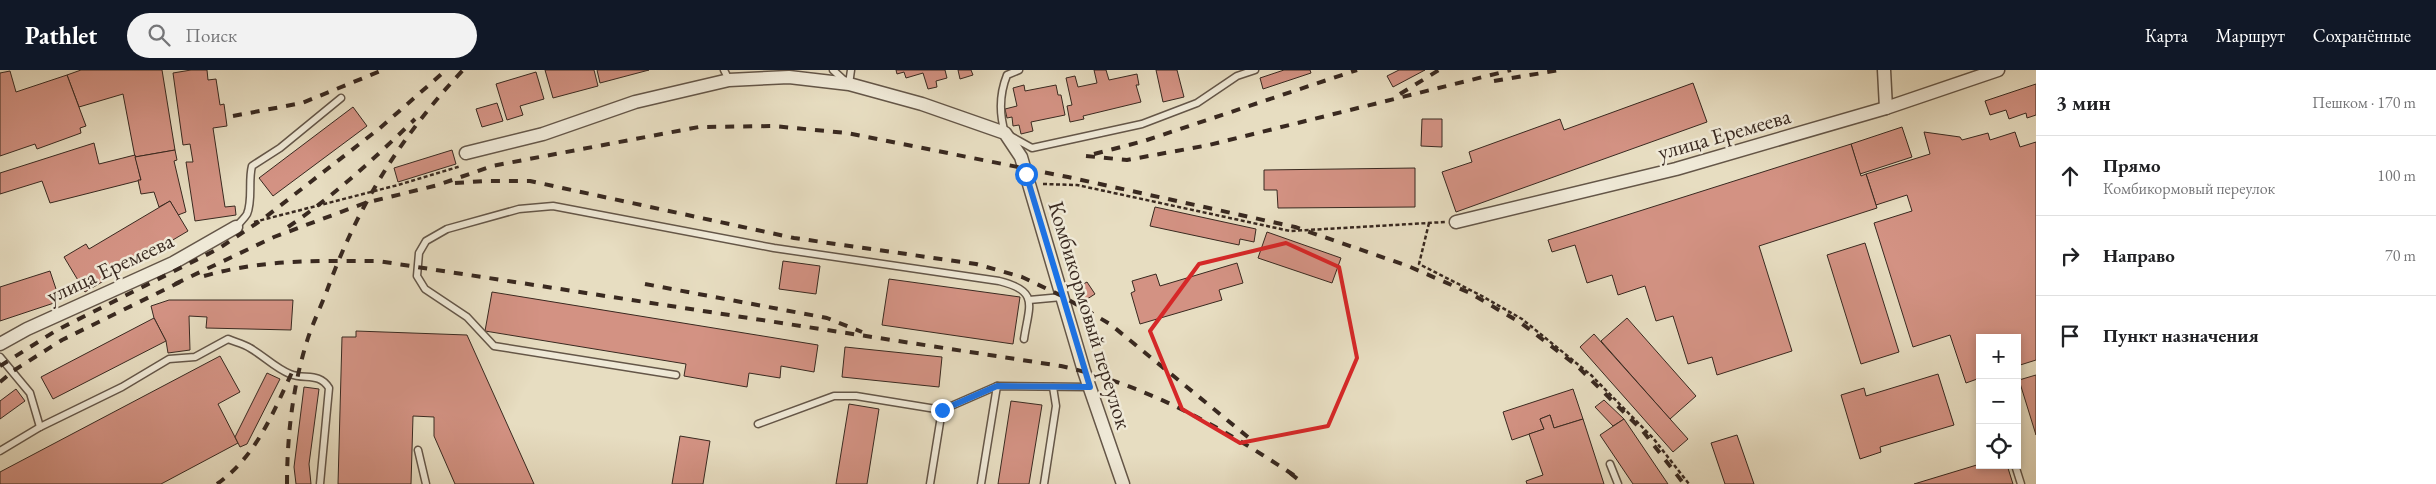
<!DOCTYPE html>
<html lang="ru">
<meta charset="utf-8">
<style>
body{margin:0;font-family:"EB Garamond",serif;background:#f2f2f2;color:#202124}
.controls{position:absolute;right:15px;bottom:15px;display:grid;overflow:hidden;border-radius:0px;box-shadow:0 2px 8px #0003}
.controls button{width:45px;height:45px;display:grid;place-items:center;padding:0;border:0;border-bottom:1px solid #e0e0e0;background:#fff;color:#202124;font:25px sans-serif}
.stop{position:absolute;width:15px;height:15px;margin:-11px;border:4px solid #1a73e8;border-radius:50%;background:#fff}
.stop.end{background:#1a73e8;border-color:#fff;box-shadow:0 1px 5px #0008}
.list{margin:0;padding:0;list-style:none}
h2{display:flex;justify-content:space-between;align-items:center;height:65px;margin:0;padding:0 20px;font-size:21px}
h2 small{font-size:16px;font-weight:400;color:#757577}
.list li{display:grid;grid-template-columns:32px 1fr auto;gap:15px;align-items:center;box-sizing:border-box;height:80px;padding:0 20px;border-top:1px solid #e0e0e0}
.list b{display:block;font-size:19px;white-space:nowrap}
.list p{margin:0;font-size:16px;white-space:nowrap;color:#757577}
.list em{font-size:16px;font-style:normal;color:#757577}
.icon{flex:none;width:28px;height:28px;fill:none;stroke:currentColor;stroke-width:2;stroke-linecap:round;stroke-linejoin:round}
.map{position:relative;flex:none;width:2036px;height:414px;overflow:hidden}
header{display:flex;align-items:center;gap:30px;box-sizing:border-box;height:70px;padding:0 25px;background:#111827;color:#fff}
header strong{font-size:24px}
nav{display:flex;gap:28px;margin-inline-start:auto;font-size:18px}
.search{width:350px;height:45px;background:#f2f2f2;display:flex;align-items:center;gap:12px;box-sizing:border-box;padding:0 18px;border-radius:28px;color:#757577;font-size:19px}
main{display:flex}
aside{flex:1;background:#fff}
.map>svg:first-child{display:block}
.building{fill:#d39283;stroke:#392920}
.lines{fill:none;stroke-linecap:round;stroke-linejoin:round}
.service-casing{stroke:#645648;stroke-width:9}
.minor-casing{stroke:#645648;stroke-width:15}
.path{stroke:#392920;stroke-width:2.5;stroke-dasharray:4 2.5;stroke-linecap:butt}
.service{stroke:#efe9d7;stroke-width:6}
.minor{stroke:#efe9d7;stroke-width:12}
.rail{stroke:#392920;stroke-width:4;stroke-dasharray:9 9;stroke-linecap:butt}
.route{stroke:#1a73e8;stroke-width:6}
.marked{fill:none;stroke:#d62828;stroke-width:4;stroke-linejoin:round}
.labels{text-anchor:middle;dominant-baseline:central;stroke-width:5;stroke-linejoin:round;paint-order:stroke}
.street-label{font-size:22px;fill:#392920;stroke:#efe9d7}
</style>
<header>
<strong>Pathlet</strong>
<div class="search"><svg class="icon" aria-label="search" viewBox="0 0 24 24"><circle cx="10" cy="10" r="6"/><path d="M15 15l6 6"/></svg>Поиск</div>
<nav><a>Карта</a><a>Маршрут</a><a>Сохранённые</a></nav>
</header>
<main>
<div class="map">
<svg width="2036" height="414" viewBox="0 0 2036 414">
<rect width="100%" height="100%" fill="#e7ddc1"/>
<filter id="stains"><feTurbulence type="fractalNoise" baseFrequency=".004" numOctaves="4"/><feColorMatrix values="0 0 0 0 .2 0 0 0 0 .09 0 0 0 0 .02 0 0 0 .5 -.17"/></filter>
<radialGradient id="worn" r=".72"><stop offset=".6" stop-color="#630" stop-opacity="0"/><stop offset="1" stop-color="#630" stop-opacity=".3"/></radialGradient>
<g class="building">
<path d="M81 0H162L175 80 135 87 123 24 79 37 67 5Z"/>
<path d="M191 0H207L208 10 216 9 220 35 224 34 227 56 213 58 225 137 235 136 236 145 195 151 186 92H193L190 74 183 75 173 3Z"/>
<path d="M545 0H594L598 16 553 28Z"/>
<path d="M597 0H649L600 13Z"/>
<path d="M896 0H945L947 8 936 11 937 17 928 19 923 3 906 8 904 2 897 4Z"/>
<path d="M958 0H971L973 5 960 9Z"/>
<path d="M1094 0H1106L1109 10 1137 4 1139 15H1136L1141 32 1083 46 1084 49 1070 52 1067 36 1072 35 1066 8 1075 6 1078 17 1097 13Z"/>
<path d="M1156 0H1177L1184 27 1163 32Z"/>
<path d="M1284 0H1310L1311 3 1263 19 1260 8Z"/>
<path d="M1399 0H1425L1393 17 1387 6Z"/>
<path d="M10 1 16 22 67 5 86 56 80 58 81 63 37 79 35 74 0 86V3Z"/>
<path d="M536 2 544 29 520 36 523 45 507 50 496 14Z"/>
<path d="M1693 13 1707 52 1456 142 1442 102 1472 92 1469 82 1560 49 1564 60Z"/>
<path d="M2036 14V45L2027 48 2026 43 2009 49 2006 40 1990 45 1985 31Z"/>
<path d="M1024 15 1025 21 1056 15 1058 25H1061L1065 45 1031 52 1033 61 1021 64 1019 55 1013 56 1012 47 1007 48 1005 39 1017 36 1013 18Z"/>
<path d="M497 33 503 51 482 57 476 39Z"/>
<path d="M353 37 367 56 273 126 259 108Z"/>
<path d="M1422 49H1442V77L1421 76Z"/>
<path d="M1902 57 1912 87 1860 104 1851 74Z"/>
<path d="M1924 62 1960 67 1962 70 1988 63 1990 70 2015 62 2020 77 2036 72V290L2017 296V268H1980V308L1966 313 1950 265 1913 277 1874 153 1912 141 1907 125 1876 135 1866 104 1930 84Z"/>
<path d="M94 73 99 94 135 85 141 110 50 133 42 111 0 124V103Z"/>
<path d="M1851 74 1861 106 1866 104 1877 138 1759 176 1792 281 1717 305 1712 287 1688 294 1673 246 1656 251 1645 216 1618 225 1612 205 1587 213 1575 175 1552 182 1548 170Z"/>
<path d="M175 80 177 90 174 91 186 142 178 145 170 131 159 137 154 122 141 124 138 110H141L135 87Z"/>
<path d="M452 80 456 94 398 112 394 98Z"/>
<path d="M1415 98V137L1278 138 1277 120H1264V100Z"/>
<path d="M170 131 188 161 85 222 64 187 86 174 89 179Z"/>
<path d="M1155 137 1256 159 1254 172 1240 169 1239 175 1150 156Z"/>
<path d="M1267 162 1341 188 1332 213 1258 188Z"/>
<path d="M1865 173 1899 282 1861 294 1827 185Z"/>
<path d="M783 191 820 196 816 224 779 219Z"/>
<path d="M1237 193 1243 213 1219 220 1222 230 1140 254 1131 223 1135 221 1132 211 1156 204 1160 216Z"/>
<path d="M50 201 60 231 0 251V217Z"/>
<path d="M889 209 1020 227 1013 274 882 255Z"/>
<path d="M1087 212 1095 224 1084 231 1076 218Z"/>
<path d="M492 222 818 275 814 302 781 296 780 308 749 303 747 317 684 306 686 294 485 261Z"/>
<path d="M169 230H293L291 260 206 258 207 247 189 246 190 280 168 283 166 271 154 248 151 236Z"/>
<path d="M154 248 166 271 53 329 41 307Z"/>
<path d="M1627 248 1696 326 1670 349 1601 271Z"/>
<path d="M356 261 467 265 534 414H455L434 366V347L413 346 411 414H338L342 267H356Z"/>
<path d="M1594 264 1688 369 1673 382 1580 277Z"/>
<path d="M845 277 942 287 939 317 842 307Z"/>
<path d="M220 286 240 322 218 334 238 373 161 414H0V402Z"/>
<path d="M267 303 280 309 247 374 240 377 235 367Z"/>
<path d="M1938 304 1954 355 1880 377 1881 382 1860 389 1841 325 1864 318 1866 326Z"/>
<path d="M2036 305V365L2019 310Z"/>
<path d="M304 317 319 319 309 394 311 414H296L294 397Z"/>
<path d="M16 319 25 331 0 349V331Z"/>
<path d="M1573 319 1583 349 1554 358 1550 345 1540 349 1544 359 1512 370 1503 342Z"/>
<path d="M1604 330 1624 349 1613 356 1595 337Z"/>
<path d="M1011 331 1042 335 1029 414H998Z"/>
<path d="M849 334 879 339 867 414H836Z"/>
<path d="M1550 345 1554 358 1583 349 1604 414H1527L1526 411 1543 405 1529 364 1544 359 1540 349Z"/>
<path d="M1624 349 1668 414H1633L1600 365Z"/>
<path d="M1737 365 1754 414H1725L1711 373Z"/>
<path d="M680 366 710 371 703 414H672Z"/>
<path d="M1980 394 2007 395 2013 414H1914Z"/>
</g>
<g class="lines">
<defs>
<g id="service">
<path d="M724 0 729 10"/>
<path d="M833 0 846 12"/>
<path d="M1019 0 1007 5C999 25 999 43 1005 63L1032 78 1142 54 1197 33 1237 6 1255 0"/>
<path d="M849 14 851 0"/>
<path d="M236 157C239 153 244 149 247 144 253 130 248 111 252 96L280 78 341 28"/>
<path d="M1029 230 1062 227"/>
<path d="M0 287 30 323 40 357"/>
<path d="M676 305 494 276 467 247 425 219 417 206 419 183 426 171 447 159 519 139 553 136 774 178 999 211C1040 221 1029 235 1024 269"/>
<path d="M758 354 834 326H856L942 340 997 316 1090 317"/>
<path d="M418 380 426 414"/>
<path d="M0 381 40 357 122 317 169 289 195 287 228 269C235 272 244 274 250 278 264 286 275 298 290 304 305 310 319 302 329 318L320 414"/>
<path d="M1610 394 1618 414"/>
<path d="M2015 395 2021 414"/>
<path d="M930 414 942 340"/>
<path d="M981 414 997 316"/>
<path d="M1044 414 1056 336 1053 317"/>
</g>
<g id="minor">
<path d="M1884 0 1886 38"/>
<path d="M466 83 543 64 635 32 729 10 789 7 849 14 922 34 1005 63 1021 87 1084 301 1123 414"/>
<path d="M1456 152 1676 99 1886 38 1998 0"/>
<path d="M0 274 27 259 173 193 236 157"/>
</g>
</defs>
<use href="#service" class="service-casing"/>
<use href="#minor" class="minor-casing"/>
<g class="path">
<path d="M1043 114 1077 115 1290 161 1445 152"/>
<path d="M254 152 398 115 461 96"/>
<path d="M1429 153 1419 194 1480 225 1522 249 1591 305 1653 368 1689 414"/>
</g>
<use href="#service" class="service"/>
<use href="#minor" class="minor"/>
<g class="rail">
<path d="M1494 11 1560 0"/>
<path d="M1400 24 1439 0"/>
<path d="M233 46 302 33 383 0"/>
<path d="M1094 84 1144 71 1357 0"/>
<path d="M1086 86 1127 90 1209 75 1511 0"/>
<path d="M455 113 484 111H530L794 168 976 194 1022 207 1062 226 1110 254 1254 372"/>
<path d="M288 157C335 125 375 88 415 49"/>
<path d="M204 206C265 189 315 191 378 191L1061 296C1147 315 1223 358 1295 406"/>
<path d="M175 214 274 167 365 133 438 115 492 96 699 57 773 56 847 63 1068 107 1295 157 1408 196 1470 223 1521 253 1576 295 1642 360 1684 414"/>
<path d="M645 214 827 248 862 262"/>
<path d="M0 296 57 260 218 179 263 149 380 58 446 0"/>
<path d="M0 312 13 301 62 270 180 212"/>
<path d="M1290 403 1304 414"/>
<path d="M217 414C258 385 274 340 295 296"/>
<path d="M287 414C287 365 293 314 308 268 314 250 323 232 329 215 360 132 402 65 463 0"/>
</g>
</g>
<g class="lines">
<path class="route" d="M942 340 997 316 1090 317 1026 104"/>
</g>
<path class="marked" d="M1286 173 1339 197 1357 288 1328 356 1240 373 1182 339 1150 261 1199 194Z"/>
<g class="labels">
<g class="street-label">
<text transform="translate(1724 64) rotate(-16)">улица Еремеева</text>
<text transform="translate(110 198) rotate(-25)">улица Еремеева</text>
<text transform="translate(1090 245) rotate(73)">Комбикормовый переулок</text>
</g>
</g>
<rect width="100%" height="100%" filter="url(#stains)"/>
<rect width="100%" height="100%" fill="url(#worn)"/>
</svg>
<div class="controls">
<button>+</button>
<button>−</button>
<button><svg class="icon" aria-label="locate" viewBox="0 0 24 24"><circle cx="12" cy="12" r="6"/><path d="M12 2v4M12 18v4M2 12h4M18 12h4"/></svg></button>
</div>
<div class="stop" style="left:1026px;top:104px"></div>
<div class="stop end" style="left:942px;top:340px"></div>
</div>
<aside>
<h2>3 мин<small>Пешком · 170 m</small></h2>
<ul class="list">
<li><svg class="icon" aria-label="ahead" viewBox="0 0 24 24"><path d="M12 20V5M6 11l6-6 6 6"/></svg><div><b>Прямо</b><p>Комбикормовый переулок</p></div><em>100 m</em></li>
<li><svg class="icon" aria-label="right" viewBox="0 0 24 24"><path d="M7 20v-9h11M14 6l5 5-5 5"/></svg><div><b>Направо</b></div><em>70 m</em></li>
<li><svg class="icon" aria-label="arrive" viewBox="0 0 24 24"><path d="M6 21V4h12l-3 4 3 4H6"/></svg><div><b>Пункт назначения</b></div></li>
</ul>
</aside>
</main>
